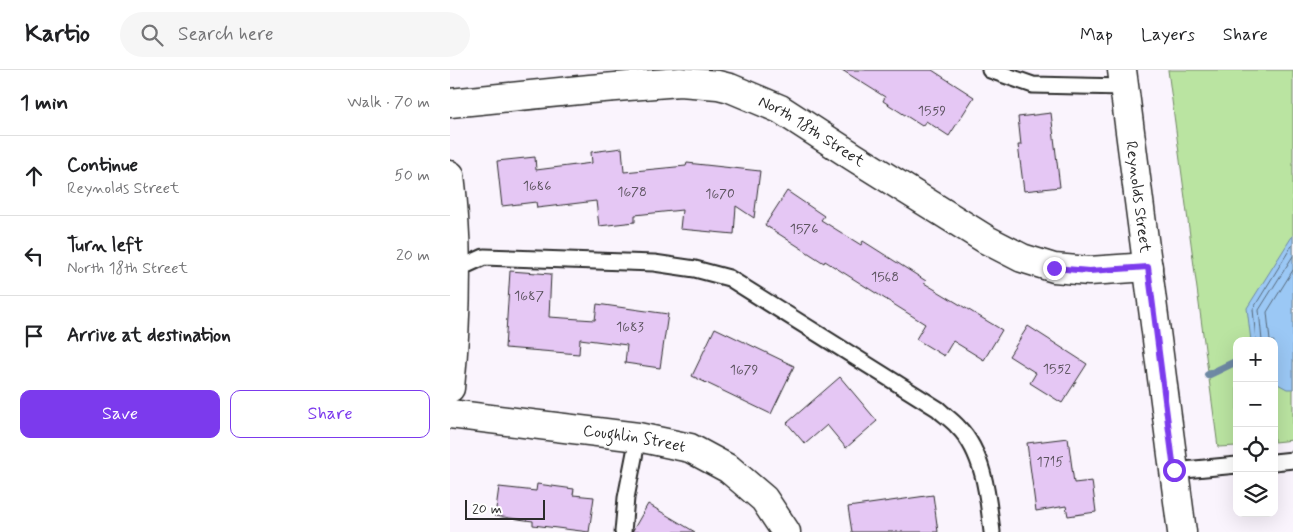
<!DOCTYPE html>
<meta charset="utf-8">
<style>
body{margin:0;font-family:Mynerve,sans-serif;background:#f6f6f6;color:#202124}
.controls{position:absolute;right:15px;bottom:15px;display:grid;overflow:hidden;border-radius:10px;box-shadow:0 5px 20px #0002}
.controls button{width:45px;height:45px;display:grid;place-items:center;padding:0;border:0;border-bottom:1px solid #e0e0e0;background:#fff;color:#202124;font:25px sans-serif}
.scale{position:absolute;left:15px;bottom:12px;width:80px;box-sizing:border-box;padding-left:5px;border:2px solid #2b2b2b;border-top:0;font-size:14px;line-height:18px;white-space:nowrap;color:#2b2b2b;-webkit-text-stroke:4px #fff;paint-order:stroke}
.stop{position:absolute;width:15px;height:15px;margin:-11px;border:4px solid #7c3aed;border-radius:50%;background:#fff}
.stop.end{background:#7c3aed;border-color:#fff;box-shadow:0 1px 5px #0008}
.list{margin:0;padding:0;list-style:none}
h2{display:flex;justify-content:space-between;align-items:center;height:65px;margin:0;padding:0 20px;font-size:21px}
h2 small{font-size:16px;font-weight:400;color:#757577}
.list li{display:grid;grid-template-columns:32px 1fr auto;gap:15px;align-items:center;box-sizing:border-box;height:80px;padding:0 20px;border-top:1px solid #e0e0e0}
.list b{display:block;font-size:19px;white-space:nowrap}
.list p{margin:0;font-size:16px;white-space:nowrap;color:#757577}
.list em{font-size:16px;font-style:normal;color:#757577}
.actions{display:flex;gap:10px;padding:15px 20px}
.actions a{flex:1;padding:11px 0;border:1px solid #7c3aed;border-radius:10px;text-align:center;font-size:18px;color:#7c3aed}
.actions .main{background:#7c3aed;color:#fff}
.icon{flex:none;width:28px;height:28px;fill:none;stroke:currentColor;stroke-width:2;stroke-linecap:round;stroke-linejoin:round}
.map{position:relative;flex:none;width:843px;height:462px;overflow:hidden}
header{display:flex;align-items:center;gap:30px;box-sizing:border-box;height:70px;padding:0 25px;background:#fff;border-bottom:1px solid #e0e0e0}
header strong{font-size:24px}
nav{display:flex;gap:28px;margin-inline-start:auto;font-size:18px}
.search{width:350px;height:45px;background:#f6f6f6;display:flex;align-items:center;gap:12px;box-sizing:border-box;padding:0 18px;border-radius:28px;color:#757577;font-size:19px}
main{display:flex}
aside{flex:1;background:#fff}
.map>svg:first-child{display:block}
.green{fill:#bae4a1;stroke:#728866}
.water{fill:#9bc8f5;stroke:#6e89a4}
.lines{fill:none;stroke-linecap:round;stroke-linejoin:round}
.shore{stroke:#586a7c;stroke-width:1}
.stream{stroke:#6e89a4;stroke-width:8}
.building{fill:#e5c7f4;stroke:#2b2b2b}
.service-casing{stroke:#2b2b2b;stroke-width:19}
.minor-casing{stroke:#2b2b2b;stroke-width:31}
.secondary-casing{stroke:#2b2b2b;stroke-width:31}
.service{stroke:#fff;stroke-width:15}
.minor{stroke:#fff;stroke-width:28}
.secondary{stroke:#fff;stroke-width:28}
.route{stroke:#7c3aed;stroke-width:6}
.labels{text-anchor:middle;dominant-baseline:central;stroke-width:5;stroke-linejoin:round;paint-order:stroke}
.number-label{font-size:14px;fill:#5a525d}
.street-label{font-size:16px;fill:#2b2b2b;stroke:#fff}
</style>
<header>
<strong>Kartio</strong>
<div class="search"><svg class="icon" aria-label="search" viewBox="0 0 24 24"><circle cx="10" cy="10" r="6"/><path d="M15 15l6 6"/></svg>Search here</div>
<nav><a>Map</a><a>Layers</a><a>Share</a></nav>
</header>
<main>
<aside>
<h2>1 min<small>Walk · 70 m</small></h2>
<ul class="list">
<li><svg class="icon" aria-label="ahead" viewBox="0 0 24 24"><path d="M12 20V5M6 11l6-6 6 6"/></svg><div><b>Continue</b><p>Reynolds Street</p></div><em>50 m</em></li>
<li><svg class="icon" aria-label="left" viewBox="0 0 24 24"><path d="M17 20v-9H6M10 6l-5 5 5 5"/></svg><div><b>Turn left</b><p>North 18th Street</p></div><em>20 m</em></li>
<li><svg class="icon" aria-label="arrive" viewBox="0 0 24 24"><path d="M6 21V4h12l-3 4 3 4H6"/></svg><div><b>Arrive at destination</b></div></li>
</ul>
<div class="actions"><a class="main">Save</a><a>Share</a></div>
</aside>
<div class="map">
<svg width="843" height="462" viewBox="0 0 843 462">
<rect width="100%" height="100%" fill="#faf4fd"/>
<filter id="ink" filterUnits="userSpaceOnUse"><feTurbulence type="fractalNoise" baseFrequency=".02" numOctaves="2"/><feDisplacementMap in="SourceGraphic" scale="10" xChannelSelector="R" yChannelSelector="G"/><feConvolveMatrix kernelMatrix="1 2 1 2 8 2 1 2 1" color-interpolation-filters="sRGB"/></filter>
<g filter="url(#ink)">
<path class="green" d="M718 0H843V370L824 372V271H787V376L768 377Z"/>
<path class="water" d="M843 165V319H837L824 312V271H801L797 238Z"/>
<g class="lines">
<g class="shore">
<path d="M806 271 803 239 843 174"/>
<path d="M812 271 809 240 843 186"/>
<path d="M820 271 817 242 843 200"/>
</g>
<path class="stream" d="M758 305 787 291"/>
</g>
<g class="building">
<path d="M392 0H482L524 27 499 66 476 51 472 56 433 31 435 27Z"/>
<path d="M601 43 610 117 574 121 568 75H571L568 47Z"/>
<path d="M172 78 174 102 236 96 237 93 310 101 304 148 286 136 284 164 230 159 232 140 185 145V152L149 156 146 131 87 138 86 132 52 136 47 91 85 87 86 100 142 93 141 82Z"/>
<path d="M337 121 374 146 371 150 411 175 413 171 476 211 474 213 552 260 534 290 503 271 494 286 466 269 475 254 375 191 374 193 315 155Z"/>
<path d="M60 201 101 204 99 247 145 250 147 234 218 244 210 298 175 293 177 275 130 269 129 284 55 278Z"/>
<path d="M578 256 637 294 612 333 580 313 586 303 559 286Z"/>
<path d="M265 258 344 296 321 344 242 306Z"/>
<path d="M390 307 427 351 396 378 377 355 355 374 337 353Z"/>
<path d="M618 368 624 413 642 411 646 442 618 446 616 436 586 441 577 373Z"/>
<path d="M87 414 124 419 123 425 144 427 139 462 83 455V451L45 446 49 417 86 421Z"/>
<path d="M483 425 488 462H402L398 437Z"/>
<path d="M198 434 245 462H182Z"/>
</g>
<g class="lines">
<defs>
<g id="service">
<path d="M540 0 583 15 674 17"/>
<path d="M1 202 34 187 204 193 245 199 279 208 488 339C494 345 502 350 508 357 534 383 538 427 542 462"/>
<path d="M824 392 843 390"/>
<path d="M724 401 787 395"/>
<path d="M173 462 176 428 188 367"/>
</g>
<g id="minor">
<path id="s1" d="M0 33 140 19 230 12 268 15 280 18 330 39 404 87 537 170 572 188 604 198 639 201 698 197"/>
<path d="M0 105C9 176 7 247 0 318"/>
<path id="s2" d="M0 344 188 367 240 378 279 399 314 429 336 462"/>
</g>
<g id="secondary">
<path id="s3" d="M672 0 732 462"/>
</g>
</defs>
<use href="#service" class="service-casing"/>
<use href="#minor" class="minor-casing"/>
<use href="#secondary" class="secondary-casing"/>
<use href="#service" class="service"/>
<use href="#minor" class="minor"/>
<use href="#secondary" class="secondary"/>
</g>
</g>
<g class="lines" filter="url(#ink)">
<path class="route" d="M604 198 639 201 698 197 724 400"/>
</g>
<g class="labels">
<g class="number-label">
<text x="482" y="41">1559</text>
<text x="87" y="116">1686</text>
<text x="182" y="122">1678</text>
<text x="270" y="124">1670</text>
<text x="354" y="159">1576</text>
<text x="435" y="207">1568</text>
<text x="79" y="226">1687</text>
<text x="180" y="257">1683</text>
<text x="607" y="299">1552</text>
<text x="294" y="300">1679</text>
<text x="600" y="392">1715</text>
</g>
<g class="street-label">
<text stroke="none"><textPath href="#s1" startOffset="374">North 18th Street</textPath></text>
<text stroke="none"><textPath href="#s3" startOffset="128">Reynolds Street</textPath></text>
<text stroke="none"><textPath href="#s2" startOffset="186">Coughlin Street</textPath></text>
</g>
</g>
</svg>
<div class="controls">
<button>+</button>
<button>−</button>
<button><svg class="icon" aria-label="locate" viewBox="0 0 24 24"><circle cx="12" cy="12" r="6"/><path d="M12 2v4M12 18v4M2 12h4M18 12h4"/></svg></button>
<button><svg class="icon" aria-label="layers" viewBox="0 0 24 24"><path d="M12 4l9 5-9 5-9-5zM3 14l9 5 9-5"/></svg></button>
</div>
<div class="scale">20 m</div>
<div class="stop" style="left:724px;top:400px"></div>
<div class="stop end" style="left:604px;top:198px"></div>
</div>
</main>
